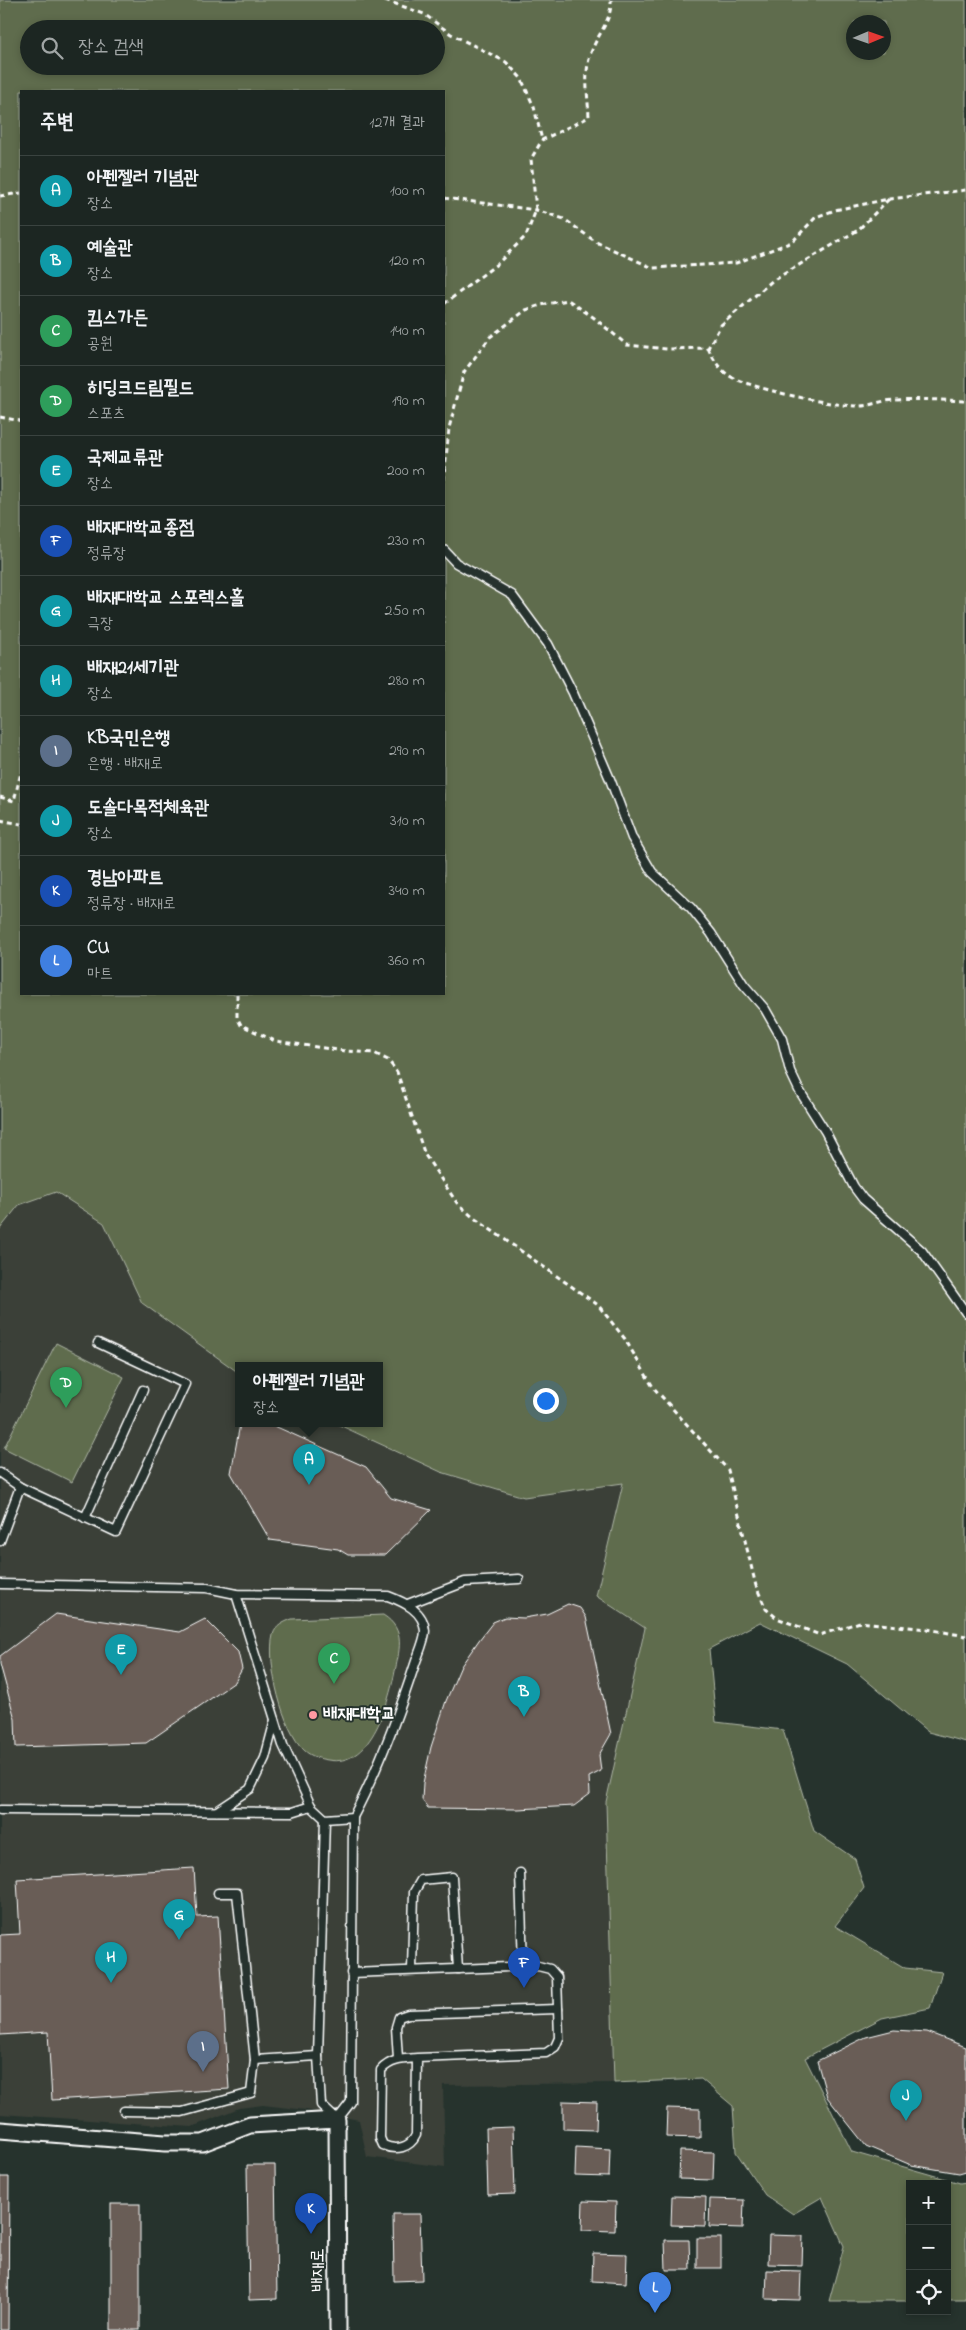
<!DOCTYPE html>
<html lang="ko">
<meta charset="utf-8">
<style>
body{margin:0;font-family:"Indie Flower","Poor Story",sans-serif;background:#29322f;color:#f1f3f6}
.controls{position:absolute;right:15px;bottom:15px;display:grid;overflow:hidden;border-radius:0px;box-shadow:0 2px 8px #0003}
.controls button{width:45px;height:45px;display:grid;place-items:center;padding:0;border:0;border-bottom:1px solid #3a4340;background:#1c2622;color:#f1f3f6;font:25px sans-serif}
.compass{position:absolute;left:846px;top:15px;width:45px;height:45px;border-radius:50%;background:#1c2622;box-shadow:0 2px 8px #0003;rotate:88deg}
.you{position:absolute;left:545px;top:1400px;width:18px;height:18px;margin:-12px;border:4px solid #fff;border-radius:50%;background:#1a73e8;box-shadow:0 0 0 8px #1a73e833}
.badge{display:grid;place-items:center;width:32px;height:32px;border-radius:50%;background:#ff9aa2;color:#fff;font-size:16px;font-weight:700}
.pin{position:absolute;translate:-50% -41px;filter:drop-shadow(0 1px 2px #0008)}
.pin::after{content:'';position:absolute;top:26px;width:18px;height:15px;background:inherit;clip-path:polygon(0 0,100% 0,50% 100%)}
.popup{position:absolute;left:235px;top:1362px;width:148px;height:65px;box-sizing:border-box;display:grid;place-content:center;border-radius:0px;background:#1c2622;filter:drop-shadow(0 1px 4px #0005);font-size:16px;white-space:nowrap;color:#a0a5a5}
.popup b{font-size:19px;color:#f1f3f6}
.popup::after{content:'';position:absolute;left:50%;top:100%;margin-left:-10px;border:10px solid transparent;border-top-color:#1c2622}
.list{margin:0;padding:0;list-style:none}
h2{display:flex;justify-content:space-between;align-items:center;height:65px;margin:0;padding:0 20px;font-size:21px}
h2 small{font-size:16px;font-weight:400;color:#a0a5a5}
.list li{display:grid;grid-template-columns:32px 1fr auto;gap:15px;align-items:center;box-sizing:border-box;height:70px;padding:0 20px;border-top:1px solid #3a4340}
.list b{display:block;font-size:19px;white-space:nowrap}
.list p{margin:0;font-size:16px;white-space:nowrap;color:#a0a5a5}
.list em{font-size:16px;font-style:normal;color:#a0a5a5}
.icon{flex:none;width:28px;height:28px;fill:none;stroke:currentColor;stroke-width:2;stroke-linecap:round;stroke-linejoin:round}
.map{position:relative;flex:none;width:966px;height:2330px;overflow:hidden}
.search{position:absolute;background:#1c2622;box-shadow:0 2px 8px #0003;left:20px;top:20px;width:425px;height:55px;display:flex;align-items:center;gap:12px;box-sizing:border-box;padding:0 18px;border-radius:28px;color:#a0a5a5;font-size:19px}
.panel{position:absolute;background:#1c2622;box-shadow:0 2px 8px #0003;left:20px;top:90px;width:425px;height:905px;border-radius:0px}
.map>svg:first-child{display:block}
.built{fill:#3a4039}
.green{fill:#5f6c4d;stroke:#afb6a6;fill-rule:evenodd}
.building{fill:#695d56;stroke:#fff}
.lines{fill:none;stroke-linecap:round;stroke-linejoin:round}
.service-casing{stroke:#fff;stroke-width:11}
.minor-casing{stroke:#fff;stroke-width:19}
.path{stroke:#fff;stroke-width:3;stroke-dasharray:5 4;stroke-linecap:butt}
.service{stroke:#26332d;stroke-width:8}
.minor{stroke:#26332d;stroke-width:15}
.poi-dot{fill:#ff9aa2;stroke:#26332d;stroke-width:2}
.labels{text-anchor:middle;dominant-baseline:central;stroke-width:4;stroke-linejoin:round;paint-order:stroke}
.poi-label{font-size:18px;font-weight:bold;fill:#fff;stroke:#26332d;text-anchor:start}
.street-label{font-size:18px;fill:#fff;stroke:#26332d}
</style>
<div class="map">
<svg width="966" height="2330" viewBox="0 0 966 2330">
<rect width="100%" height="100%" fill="#26332d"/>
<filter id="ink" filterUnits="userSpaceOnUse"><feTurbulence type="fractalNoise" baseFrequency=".02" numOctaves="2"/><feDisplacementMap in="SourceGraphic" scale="10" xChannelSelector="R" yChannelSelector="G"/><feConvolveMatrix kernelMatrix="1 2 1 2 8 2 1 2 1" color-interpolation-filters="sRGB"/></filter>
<g filter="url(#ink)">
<path class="built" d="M56 1192 104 1223 143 1303 239 1373V1424H337L441 1472 524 1497 623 1483 596 1596 645 1628 606 1802 614 2083 443 2085 445 2167 367 2157 359 2120 306 2110 263 2105 239 2108 192 2127 0 2114V1229L19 1205Z"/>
<g class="green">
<path d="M0 0H966V1742L928 1732 847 1664 760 1622 709 1649 716 1722 783 1730 814 1831 855 1859 864 1888 835 1926 905 1968 942 1972 930 2008 882 2018 805 2058 852 2152 960 2183 966 2182V2300H947V2184H910V2301H829L844 2246 822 2197 793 2214 765 2195 736 2152 733 2106 701 2079 614 2083 606 1802 645 1628 596 1596 623 1483 524 1497 441 1472 337 1424H379V1366H239V1373L142 1303 104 1223 56 1192 19 1205 0 1229ZM854 22H884V52H854ZM29 29H436V66H29ZM21 91H444V994H21Z"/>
<path d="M56 1343 124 1377 72 1482 4 1448Z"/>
<path d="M383 1615C407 1630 399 1651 394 1676 387 1707 370 1768 328 1760 320 1759 310 1756 304 1750 283 1731 266 1662 273 1635 275 1626 284 1622 292 1619Z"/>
</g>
<g class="building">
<path d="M240 1424H270L366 1467 391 1498 431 1510 385 1555H348L338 1549 270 1540 231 1473Z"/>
<path d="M568 1604 580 1608 586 1617 611 1734 599 1755 601 1771 589 1777 590 1794 574 1806 518 1809 428 1808 422 1800 423 1783 431 1747 446 1701 461 1666 479 1640 493 1622 505 1617 524 1618 547 1614Z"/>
<path d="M56 1614 180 1632 205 1619 238 1652 242 1669 235 1682 146 1743 16 1747 15 1719 0 1664V1656Z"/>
<path d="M194 1868 197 1917 218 1916 229 2089 52 2100 48 2032 0 2035V1935L20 1934 17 1879Z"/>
<path d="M894 2030 927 2032 966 2047V2171L959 2173 911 2165 866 2146 827 2097 817 2061 866 2037Z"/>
<path d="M563 2101 597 2102 596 2130 563 2129Z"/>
<path d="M667 2108 700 2109V2138L666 2137Z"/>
<path d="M513 2127 515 2194 488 2195 486 2128Z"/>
<path d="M576 2147 610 2149 609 2177 575 2176Z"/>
<path d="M680 2151 714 2152 713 2180 679 2179Z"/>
<path d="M247 2165H275L277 2299 249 2300Z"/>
<path d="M0 2177H9L8 2330H0Z"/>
<path d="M672 2196 706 2197 705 2226 671 2225Z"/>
<path d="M710 2199 744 2200 743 2228 709 2227Z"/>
<path d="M583 2201 616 2202 615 2231 582 2230Z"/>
<rect x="111" y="2204" width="29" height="126"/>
<path d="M393 2214H420L422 2280 394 2281Z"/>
<path d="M769 2235 803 2236 802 2265 768 2264Z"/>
<rect x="697" y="2238" width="24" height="30"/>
<path d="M665 2240H689L690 2270H666Z"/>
<path d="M593 2253 627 2254 626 2283 592 2281Z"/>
<path d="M767 2270 801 2271 800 2300 766 2299Z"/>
</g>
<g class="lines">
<defs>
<g id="service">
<path d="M444 550 456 563 512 595 548 644 573 693 610 779 632 838 652 872 691 908 711 933 744 985 765 1009 782 1039 790 1071 799 1090 825 1131 854 1187 863 1199 922 1251 966 1313"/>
<path d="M0 1473 20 1487 116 1532 185 1384 98 1343"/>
<path d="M85 1518 143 1390"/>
<path d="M0 1541 20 1487"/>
<path d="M0 1584 207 1588 236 1594 388 1596C404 1602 424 1611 425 1631 425 1640 418 1655 415 1664 398 1716 379 1768 353 1817L351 2102 337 2120 321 2105 318 2056 325 1819"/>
<path d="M236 1594 283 1745 311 1806 325 1819 353 1817"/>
<path d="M408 1604 465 1582 519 1579"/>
<path d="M0 1810 292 1812 311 1806"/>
<path d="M217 1811 250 1789 265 1758 275 1720"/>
<path d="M520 1873 523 1966"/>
<path d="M412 1970 414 1892 421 1880 452 1877 458 1969"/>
<path d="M351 1973 538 1966 550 1969 557 1977 559 2038 555 2047 546 2053 417 2058C403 2059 391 2059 381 2070L380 2138 383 2145C396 2151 410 2148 416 2135L417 2058"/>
<path d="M398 2059 396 2027 399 2017 408 2014 558 2009"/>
<path d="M255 2060 318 2056"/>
<path d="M124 2111 182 2112 251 2093 255 2060 237 1893H218"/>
</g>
<path id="minor" d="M0 2130 165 2143H203L250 2125 337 2120 338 2330"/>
</defs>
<use href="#service" class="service-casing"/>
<use href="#minor" class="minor-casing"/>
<g class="path">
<path d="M385 0 424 14 451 34 506 62 521 78 534 107 542 140"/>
<path d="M0 196 21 193"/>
<path d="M444 198 536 210 564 219 596 242 653 268 736 263 792 242 816 217 835 210 889 199 966 190"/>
<path d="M444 304 497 264 526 236 536 210 531 159 542 140 589 117C588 95 583 71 592 50 598 34 612 20 611 0"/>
<path d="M708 348C713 359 718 367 728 375 748 388 829 405 855 406 865 407 875 403 885 401 912 398 939 400 966 401"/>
<path d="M0 417 21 421"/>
<path d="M444 480 449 428 464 372 490 337 526 310 541 305 568 300 593 317 627 345 667 349 708 348 721 325 772 281 858 230 889 199"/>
<path d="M0 797 14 801 21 772"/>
<path d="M0 820 21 824"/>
<path d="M237 994V1017L241 1025 275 1041 345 1051 374 1053 388 1060 397 1072 425 1155 457 1203 474 1218 598 1305 625 1339 653 1387 728 1470 756 1586 766 1609 777 1618 820 1635 860 1622 927 1629 966 1636"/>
</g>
<use href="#service" class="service"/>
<use href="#minor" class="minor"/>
</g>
</g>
<circle class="poi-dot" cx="313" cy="1715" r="5"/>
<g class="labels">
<g class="poi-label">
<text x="323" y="1715">배재대학교</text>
</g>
<g class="street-label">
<text transform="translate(319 2270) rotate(-90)">배재로</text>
</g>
</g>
</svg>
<div class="controls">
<button>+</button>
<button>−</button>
<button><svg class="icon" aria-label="locate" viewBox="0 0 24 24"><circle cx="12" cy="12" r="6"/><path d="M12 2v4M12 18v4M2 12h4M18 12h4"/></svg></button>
</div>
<svg class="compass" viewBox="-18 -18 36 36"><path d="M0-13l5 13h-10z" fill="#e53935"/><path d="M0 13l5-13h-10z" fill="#a0a5a5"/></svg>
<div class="you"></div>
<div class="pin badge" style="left:309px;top:1485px;background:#0f9aa8">A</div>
<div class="popup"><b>아펜젤러 기념관</b>장소</div>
<div class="pin badge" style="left:524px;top:1717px;background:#0f9aa8">B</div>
<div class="pin badge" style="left:334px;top:1684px;background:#2e9e5b">C</div>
<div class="pin badge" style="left:66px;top:1408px;background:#2e9e5b">D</div>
<div class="pin badge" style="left:121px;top:1675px;background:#0f9aa8">E</div>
<div class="pin badge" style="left:524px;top:1988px;background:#1a4fb4">F</div>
<div class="pin badge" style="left:179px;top:1940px;background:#0f9aa8">G</div>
<div class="pin badge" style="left:111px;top:1983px;background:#0f9aa8">H</div>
<div class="pin badge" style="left:203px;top:2072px;background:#5c6f8a">I</div>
<div class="pin badge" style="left:906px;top:2121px;background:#0f9aa8">J</div>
<div class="pin badge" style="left:311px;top:2234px;background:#1a4fb4">K</div>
<div class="pin badge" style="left:655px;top:2313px;background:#3f7fe0">L</div>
<div class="search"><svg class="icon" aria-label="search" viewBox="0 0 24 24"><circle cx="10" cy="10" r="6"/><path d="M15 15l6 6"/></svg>장소 검색</div>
<section class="panel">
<h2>주변<small>12개 결과</small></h2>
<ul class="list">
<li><span class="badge" style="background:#0f9aa8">A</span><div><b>아펜젤러 기념관</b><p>장소</p></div><em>100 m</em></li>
<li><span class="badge" style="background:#0f9aa8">B</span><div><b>예술관</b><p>장소</p></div><em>120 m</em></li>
<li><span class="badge" style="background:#2e9e5b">C</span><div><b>킴스가든</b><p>공원</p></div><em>140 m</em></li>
<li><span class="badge" style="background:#2e9e5b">D</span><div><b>히딩크드림필드</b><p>스포츠</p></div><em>190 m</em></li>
<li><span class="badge" style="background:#0f9aa8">E</span><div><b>국제교류관</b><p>장소</p></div><em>200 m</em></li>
<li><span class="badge" style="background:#1a4fb4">F</span><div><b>배재대학교종점</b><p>정류장</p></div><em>230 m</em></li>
<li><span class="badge" style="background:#0f9aa8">G</span><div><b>배재대학교 스포렉스홀</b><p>극장</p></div><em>250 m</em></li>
<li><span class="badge" style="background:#0f9aa8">H</span><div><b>배재21세기관</b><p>장소</p></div><em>280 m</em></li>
<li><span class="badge" style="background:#5c6f8a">I</span><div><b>KB국민은행</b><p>은행 · 배재로</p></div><em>290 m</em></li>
<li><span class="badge" style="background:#0f9aa8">J</span><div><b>도솔다목적체육관</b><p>장소</p></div><em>310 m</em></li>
<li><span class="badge" style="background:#1a4fb4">K</span><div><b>경남아파트</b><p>정류장 · 배재로</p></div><em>340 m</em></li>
<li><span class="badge" style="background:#3f7fe0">L</span><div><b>CU</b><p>마트</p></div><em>360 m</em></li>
</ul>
</section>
</div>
